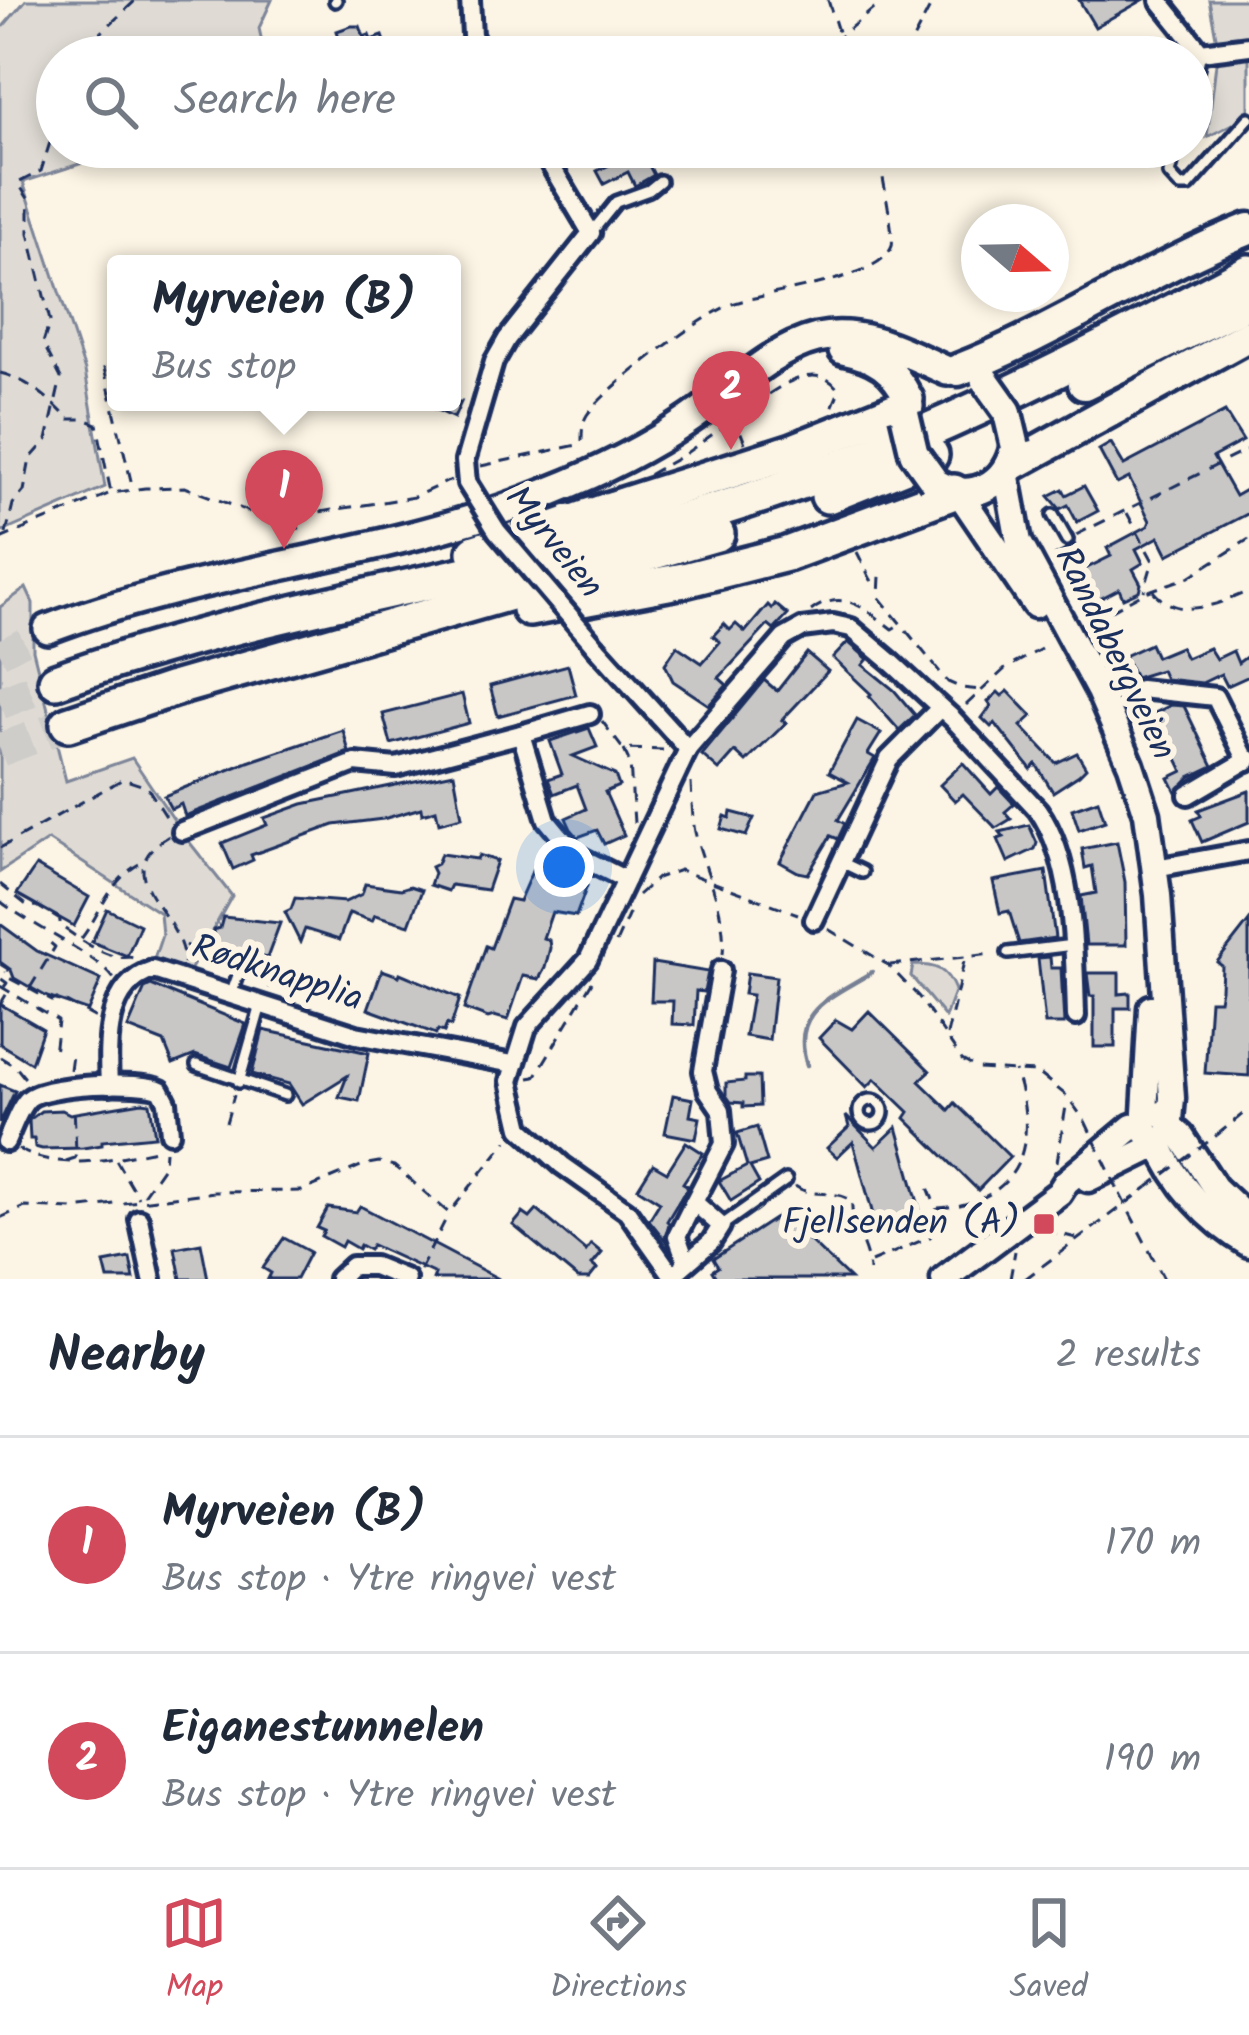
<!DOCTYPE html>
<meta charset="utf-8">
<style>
body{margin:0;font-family:Kalam,sans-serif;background:#f6f6f7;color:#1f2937}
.compass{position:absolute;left:961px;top:204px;width:108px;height:108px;border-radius:50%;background:#fff;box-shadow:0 6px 18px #0003;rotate:110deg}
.you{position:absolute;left:564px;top:867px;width:42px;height:42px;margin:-30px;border:9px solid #fff;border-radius:50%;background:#1a73e8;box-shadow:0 0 0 18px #1a73e833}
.badge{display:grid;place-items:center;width:78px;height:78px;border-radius:50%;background:#d1495b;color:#fff;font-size:39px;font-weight:700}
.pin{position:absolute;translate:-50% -99px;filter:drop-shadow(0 3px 6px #0008)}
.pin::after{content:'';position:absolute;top:63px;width:42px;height:36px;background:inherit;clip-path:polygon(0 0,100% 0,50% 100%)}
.popup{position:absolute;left:107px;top:255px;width:354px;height:156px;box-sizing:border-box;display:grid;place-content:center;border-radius:12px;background:#fff;filter:drop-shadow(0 3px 9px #0005);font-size:39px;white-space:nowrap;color:#747a83}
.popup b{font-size:45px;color:#1f2937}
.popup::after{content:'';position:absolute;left:50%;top:100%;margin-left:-24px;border:24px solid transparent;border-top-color:#fff}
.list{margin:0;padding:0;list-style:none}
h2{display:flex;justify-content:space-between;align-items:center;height:156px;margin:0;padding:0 48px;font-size:51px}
h2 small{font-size:39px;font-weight:400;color:#747a83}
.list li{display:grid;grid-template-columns:78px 1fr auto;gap:36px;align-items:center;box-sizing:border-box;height:216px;padding:0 48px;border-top:3px solid #e0e1e3}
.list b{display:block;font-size:45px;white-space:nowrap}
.list p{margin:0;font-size:39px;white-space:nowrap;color:#747a83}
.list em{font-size:39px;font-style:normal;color:#747a83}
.icon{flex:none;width:66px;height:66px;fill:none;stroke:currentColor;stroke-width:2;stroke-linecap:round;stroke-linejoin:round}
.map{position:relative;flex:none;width:1249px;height:1279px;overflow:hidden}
.search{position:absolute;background:#fff;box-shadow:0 6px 18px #0003;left:36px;right:36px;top:36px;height:132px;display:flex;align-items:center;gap:30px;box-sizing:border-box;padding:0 42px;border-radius:66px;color:#747a83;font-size:45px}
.sheet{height:588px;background:#fff}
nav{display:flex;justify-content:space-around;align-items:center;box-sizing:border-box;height:168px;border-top:3px solid #e0e1e3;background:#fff;font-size:33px;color:#747a83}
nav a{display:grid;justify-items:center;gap:6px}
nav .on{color:#d1495b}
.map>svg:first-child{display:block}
.green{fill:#dfdbd4;stroke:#7d8599;stroke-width:3}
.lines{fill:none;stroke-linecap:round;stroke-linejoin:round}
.stream{stroke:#767f94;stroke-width:4.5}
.building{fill:#c8c7c6;stroke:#1b2f5e;stroke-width:3}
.primary-tunnel{stroke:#cfcdca;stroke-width:27;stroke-dasharray:27 14;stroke-linecap:butt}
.motorway-tunnel{stroke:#cfcdca;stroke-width:33;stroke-dasharray:33 16;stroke-linecap:butt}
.service-casing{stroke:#1b2f5e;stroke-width:18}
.minor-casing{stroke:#1b2f5e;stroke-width:26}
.secondary-casing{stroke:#1b2f5e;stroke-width:33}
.primary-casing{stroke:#1b2f5e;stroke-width:36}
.trunk-casing{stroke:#1b2f5e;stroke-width:39}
.motorway-casing{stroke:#1b2f5e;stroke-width:42}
.path{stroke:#1b2f5e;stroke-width:3;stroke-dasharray:12 9;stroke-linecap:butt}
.service{stroke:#fcf5e5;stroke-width:9}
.minor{stroke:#fcf5e5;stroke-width:16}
.secondary{stroke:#fcf5e5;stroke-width:24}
.primary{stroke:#fcf5e5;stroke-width:27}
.trunk{stroke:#fcf5e5;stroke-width:30}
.motorway{stroke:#fcf5e5;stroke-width:33}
.minor-bridge-casing{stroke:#1b2f5e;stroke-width:26;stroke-linecap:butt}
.primary-bridge-casing{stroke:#1b2f5e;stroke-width:36;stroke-linecap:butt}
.path-bridge{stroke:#1b2f5e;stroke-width:3;stroke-dasharray:12 9;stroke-linecap:butt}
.minor-bridge{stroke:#fcf5e5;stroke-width:16}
.primary-bridge{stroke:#fcf5e5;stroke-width:27}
.poi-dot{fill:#d1495b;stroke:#fcf5e5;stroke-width:4.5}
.labels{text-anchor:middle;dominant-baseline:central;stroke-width:12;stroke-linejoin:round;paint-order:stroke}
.street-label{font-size:36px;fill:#1b2f5e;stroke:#fcf5e5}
.poi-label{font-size:36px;fill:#1b2f5e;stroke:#fcf5e5;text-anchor:end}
</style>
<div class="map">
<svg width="1249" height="1279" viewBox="0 0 1249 1279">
<rect width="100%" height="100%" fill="#fcf5e5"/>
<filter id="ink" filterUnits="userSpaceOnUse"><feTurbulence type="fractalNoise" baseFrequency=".00833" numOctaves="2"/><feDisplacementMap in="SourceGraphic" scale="24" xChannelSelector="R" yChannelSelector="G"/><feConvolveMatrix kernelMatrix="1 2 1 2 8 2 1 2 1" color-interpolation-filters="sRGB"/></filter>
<g filter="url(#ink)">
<g class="green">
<path d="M26 0H272L259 28 265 57H57V147H133L23 182 85 371 105 487 0 533V30Z"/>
<path d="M1209 0H1249V116L1207 137 1218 47Z"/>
<path d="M26 588 33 603V650L66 781 132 758 187 839 232 896 188 974 152 965 162 935 160 913 48 840 0 872V607Z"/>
<path d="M913 965C936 965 946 968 955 990L945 1017 911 976Z"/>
</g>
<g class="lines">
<path class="stream" d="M807 1065C789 1010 832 997 872 972"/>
</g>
<g class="building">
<path d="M1079 0H1143L1095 27Z"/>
<path d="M351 26H360L364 37 369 35 371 40 383 36 388 50 376 57H319L342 47 337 31Z"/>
<path d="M641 150 654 175 635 186 628 172 604 184 597 171Z"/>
<path d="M420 402H461L454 418Z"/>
<path d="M1225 412 1243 441 1213 457 1235 496 1249 488V513L1168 555 1159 537 1136 549 1143 563 1133 569 1141 584 1139 591 1123 598 1119 589 1088 605 1068 566 1063 568 1056 555 1075 545 1087 568 1111 556 1107 548 1148 526 1150 521 1129 478 1117 484 1099 450 1111 443 1124 465Z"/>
<path d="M1084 486 1098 511 1077 522 1068 505 1060 509 1049 496 1063 489 1066 495Z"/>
<path d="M775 604 788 615 774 630 768 625 719 678 727 685 709 705 673 681 665 664 677 646 702 663 720 642 713 636 724 624 730 630 736 624 745 632 768 605 772 609Z"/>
<path d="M848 642 868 659 863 665 894 690 915 715 899 730 869 696 871 694 833 658Z"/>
<path d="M1150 644 1156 657 1180 647 1186 658 1209 648 1216 659 1233 651 1238 663 1249 655V676L1227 686 1221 674 1202 683 1165 679 1161 670 1135 678 1124 656Z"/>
<path d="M807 653 828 671 782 720 786 723 746 762 735 752 719 770 702 755 764 680 777 691Z"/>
<path d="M568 665 576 695 498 716 490 686Z"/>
<path d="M1008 691 1032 716 1021 726 1056 763 1077 753 1086 768 1079 775 1053 792 1036 764 1031 769 995 723 991 727 982 718 991 706 988 702 998 692 1002 696Z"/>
<path d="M462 694 469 723 391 744 383 714Z"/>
<path d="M1171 705 1184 706 1213 766 1190 777 1176 792 1169 778 1183 771 1155 713Z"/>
<path d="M857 720 881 733 868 754 875 758 838 820 845 824 838 839 831 836 808 874 798 872 780 862 817 791 848 782 829 772Z"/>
<path d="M589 728 597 747 573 756 615 775 619 786 605 792 624 835 604 844 597 830 578 837 571 829 566 818 586 809 577 785 554 794 548 779 562 774 550 741Z"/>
<path d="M343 730 349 752 185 816 181 804 171 809 164 796 248 762Z"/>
<path d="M963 763 991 794 998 787 1014 804 1005 812 1011 819 996 828 963 794 955 801 940 785Z"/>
<path d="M454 773 462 817 439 823 436 810 422 814 421 808 383 819 334 825 251 855 253 860 233 869 222 843 267 825 264 818 303 804Z"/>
<path d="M1249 791V822L1202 842 1192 820 1201 816 1198 810Z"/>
<path d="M1098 800 1105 821 1079 830 1072 809Z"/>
<path d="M731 812 754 818 746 836 721 829 725 816 730 818Z"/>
<path d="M1029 825 1037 843 1035 849 1008 862 998 839 1004 837 1000 832Z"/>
<path d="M1117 842 1125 882 1126 945H1086L1081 896 1096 893 1092 866 1085 868 1082 849Z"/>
<path d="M441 854 477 859 479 855 497 861 487 890 451 885 448 891 430 885 434 873 431 867 437 864Z"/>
<path d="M537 860 582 876 579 883 587 886 576 916 552 912 543 938 549 940 550 948 545 968 539 979 523 976 508 1020 494 1016 488 1018 464 1009 486 946 491 948 509 899 519 901Z"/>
<path d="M36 866 89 897 74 926 17 894Z"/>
<path d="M1046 871 1055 938 1019 943 1009 911 1000 913 993 881Z"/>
<path d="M365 884 401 889 410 886 422 890 409 925 375 915 372 921 349 913 339 940 305 929 300 942 285 912 291 909 295 898 345 902 362 894Z"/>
<path d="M107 909 140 925 127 956 92 942Z"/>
<path d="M223 917 280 923 267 958 214 945 213 930 220 928Z"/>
<path d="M1249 921V1076L1205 1073 1210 1000H1219L1221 989 1222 966 1217 962Z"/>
<path d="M0 924 37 951 101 980 88 1011 47 997 14 978 11 970 0 962Z"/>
<path d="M1050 957 1051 968H1061L1064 1024H1045L1038 958Z"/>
<path d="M653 963 708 972 704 992 696 991 694 1025 672 1024 673 1001H651Z"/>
<path d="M382 970 399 976 400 973 460 998 451 1026 447 1024 444 1032 438 1030 436 1034 368 1009Z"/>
<path d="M747 973 776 977 769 1040 745 1036 752 995 744 994Z"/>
<path d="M1087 973H1119V994L1130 993V1008H1115V1047H1094V996H1090Z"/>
<path d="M151 985 246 1024 231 1067 195 1055 173 1064 164 1042 128 1028 145 988Z"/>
<path d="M0 1004 43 1029 31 1063 0 1044Z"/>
<path d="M869 1011 930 1071 919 1081 949 1110 955 1103 1010 1157 978 1190 905 1118 909 1112 875 1079 867 1087 819 1038 836 1020 852 1029Z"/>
<path d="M263 1030 369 1053 359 1101 339 1097 347 1076 302 1104 289 1084 252 1074Z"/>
<path d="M745 1077H759L760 1106 743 1107V1103L731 1102 726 1095V1083L745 1081Z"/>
<path d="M0 1085 15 1091 0 1123Z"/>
<path d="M673 1095 693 1099 690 1116 700 1118 696 1139 665 1133Z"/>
<path d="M142 1102 150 1103 155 1136 102 1141V1145L83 1148 42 1149 35 1147 34 1139H30L29 1120 41 1111 62 1110 70 1114Z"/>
<path d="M846 1116 876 1147 897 1127 923 1221 878 1233 853 1142 837 1157 827 1148 849 1127Z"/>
<path d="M757 1127 767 1162 750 1167 759 1183 731 1201 719 1181 747 1166 737 1133Z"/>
<path d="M686 1142 703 1153 683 1183 688 1186 667 1221 669 1223 665 1240 649 1220 660 1202 638 1188 653 1164 667 1172Z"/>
<path d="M360 1206 446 1251 499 1279H433L435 1274 372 1245 369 1250 360 1245 358 1249 344 1241 341 1247 321 1236 324 1231 317 1228 328 1208 356 1212Z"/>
<path d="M537 1210 586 1251 591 1244 602 1253 592 1265 597 1269 589 1279H578L513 1225 523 1213 530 1218Z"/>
<path d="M780 1215 793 1225 850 1279H717L712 1271 718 1267 713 1259Z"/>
<path d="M284 1238 310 1252 296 1279H268L271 1273 263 1268Z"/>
<path d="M201 1243 208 1279H181L175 1248Z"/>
<path d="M130 1258 134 1279H108L104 1263Z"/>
</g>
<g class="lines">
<path class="primary-tunnel" d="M0 654 48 629"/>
<g class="motorway-tunnel">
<path d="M0 703 56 681"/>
<path d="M0 750 68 724"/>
</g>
<defs>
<g id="service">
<path d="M335 1 336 0"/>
<path d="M1192 94 1201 52"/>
<path d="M1176 147 1169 174 1180 186H1189L1249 118"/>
<path d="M591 233 616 202 649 190 660 181"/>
<path d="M1053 515 1067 540"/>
<path d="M841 862 862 872"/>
<path d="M1008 953 1073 945"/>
<path d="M231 995 241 967"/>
<path d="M197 1065 285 1095"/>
<path d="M239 1082 261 1005"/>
<circle cx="871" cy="1112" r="12"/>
<path d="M721 1226 786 1180"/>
</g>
<g id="minor">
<path d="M470 0 472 35 483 57"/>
<path d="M1160 1 1201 52 1249 46"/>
<path d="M467 483 465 461 494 362 507 339 591 233 540 147"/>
<path d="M596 647 688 749"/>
<path d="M1140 689 1215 697 1247 761"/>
<path d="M521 734 590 714"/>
<path d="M1188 795 1249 759"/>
<path d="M182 831 355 763 396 767 521 734 547 820 576 855 626 880"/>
<path d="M1155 868 1249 851"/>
<path d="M814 920 889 759 940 708"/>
<path d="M109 1085C107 1043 105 985 153 970L356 1035 513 1064"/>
<path d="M6 1142C12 1129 18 1109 28 1099 44 1084 142 1080 161 1090L167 1102 170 1133"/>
<path d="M139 1219 152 1279"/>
<path d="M686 1261 677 1236 694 1202"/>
<path d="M673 1275 711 1242 721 1226 694 1202 724 1144 721 1110 708 1091 703 1071 721 970"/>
<path d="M338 1279 352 1266H374L406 1279"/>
<path d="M675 1279 627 1211 562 1165 521 1128 510 1081 527 1027 588 960 688 749 784 638 802 628 833 624 851 628 890 661 953 719 1038 810C1075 863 1074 953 1076 1016"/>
</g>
<g id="secondary">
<path d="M1006 472 1019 542 1099 691 1131 765 1147 814 1158 895 1172 1098 1170 1120"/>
<path d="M959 493 1035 605"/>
<path d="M1151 1008 1144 1130 1154 1141 1163 1140 1170 1133V1120L1162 1114"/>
<path d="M1171 1127 1181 1136 1215 1188 1249 1220"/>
<path d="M1158 1141C1175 1184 1209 1221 1249 1244"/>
<path d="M1088 1179 1145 1151 1154 1141"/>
<path d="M944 1279 1059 1193 1066 1182 1132 1127 1144 1124"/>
</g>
<g id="primary">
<path d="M843 350C877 357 893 368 909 399"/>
<path d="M937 484C972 504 1007 485 1015 446"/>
<path d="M48 629C210 567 388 558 549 492 597 473 645 450 687 421 728 394 769 350 817 338 864 328 906 353 947 371"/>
</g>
<g id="trunk">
<path d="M958 370C1059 331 1148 269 1249 229"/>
<path d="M1084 384 1249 302"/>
<path d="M1010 466 1249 335"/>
</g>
<g id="motorway">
<path d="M828 496 931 455"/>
<path d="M475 552 793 451 906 406"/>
<path d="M529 609 684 580 787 554 954 492"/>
<path d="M56 681C271 604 500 577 717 510 904 453 1076 362 1249 272"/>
<path d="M68 724 173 689 717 534"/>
</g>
</defs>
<use href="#service" class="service-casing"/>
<use href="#minor" class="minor-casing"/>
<use href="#secondary" class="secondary-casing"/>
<use href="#primary" class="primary-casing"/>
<use href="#trunk" class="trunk-casing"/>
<use href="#motorway" class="motorway-casing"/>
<g class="path">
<path d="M828 0 846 57"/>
<path d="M88 57 89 44 136 0"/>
<path d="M821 57 819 54 884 0"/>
<path d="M904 57 934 0"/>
<path d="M116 352 103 364 133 489"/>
<path d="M0 373C26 379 51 399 68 419H84L97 424 111 493"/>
<path d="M769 394C790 379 823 364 839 391L832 408"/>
<path d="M733 413 745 443"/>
<path d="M481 466 577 445 582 442C582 432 582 423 587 415 606 387 701 316 732 304 768 291 880 281 892 246 895 237 880 162 877 147"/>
<path d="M1127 513 1153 561 1144 591"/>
<path d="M296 518 301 538"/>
<path d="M6 534 13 504 24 491 30 459 47 440 61 378 43 343 50 321 29 233V200L18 183 41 171 57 120"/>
<path d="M1076 535 1249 449"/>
<path d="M0 539 111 493 145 488 185 487 260 516 282 518 414 497 451 480"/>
<path d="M857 552 871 580 880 576 879 597 948 682 962 688 980 690"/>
<path d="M1153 591C1178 622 1219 604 1249 591"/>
<path d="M811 611C843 587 866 609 892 629L900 624"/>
<path d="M1092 621 1143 593 1189 577 1249 539"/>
<path d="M1090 623 1112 670"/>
<path d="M966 705 1005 669 1041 649"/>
<path d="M602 721 623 749 668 750"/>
<path d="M624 750 630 763 634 823"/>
<path d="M691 783C692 799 692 816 695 832 705 873 727 910 723 954"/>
<path d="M169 836C103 876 183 911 184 963"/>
<path d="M0 848 123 779 147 787 169 821"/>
<path d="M0 884 29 907 37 906 60 920V926C81 939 106 961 131 957L129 963"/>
<path d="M638 895 657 878 680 870 798 914"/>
<path d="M0 901C27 923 102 958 114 979"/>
<path d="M828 929 888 965 919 997 962 1060 978 1069 1037 1072 1067 1096 1085 1121"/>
<path d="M81 939C101 913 109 881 139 864"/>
<path d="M616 943 631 909"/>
<path d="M185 945 206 957 231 963"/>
<path d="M0 964 8 969 7 977 52 1001 59 998 96 1018"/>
<path d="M890 965 993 954"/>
<path d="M0 986 58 1021 54 1054"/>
<path d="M4 987 7 983 0 978 5 972"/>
<path d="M30 988 55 947 47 940 49 937"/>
<path d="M269 988 275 973"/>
<path d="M0 1005 7 993"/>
<path d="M947 1035 965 957"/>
<path d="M0 1057 16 1067 28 1082"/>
<path d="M70 1070 72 1055"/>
<path d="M529 1078 535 1077 592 982"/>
<path d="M226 1123 234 1095"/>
<path d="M1217 1135 1249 1109"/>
<path d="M18 1149C63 1173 113 1158 161 1149"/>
<path d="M116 1160 138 1198"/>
<path d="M66 1161 75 1158 76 1152 74 1106"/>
<path d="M1057 1162 1067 1100"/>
<path d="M795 1186C813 1199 833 1188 852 1201 850 1228 868 1245 869 1271"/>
<path d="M1120 1194 1164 1279"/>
<path d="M143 1195 164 1165 165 1151"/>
<path d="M938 1208C1022 1203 1040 1142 1015 1071"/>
<path d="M0 1218 25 1207 74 1209 214 1192 302 1191 363 1165 379 1162 394 1166 449 1213 507 1141"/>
<path d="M1045 1230 1076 1238"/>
<path d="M871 1262 930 1237 940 1218 926 1182"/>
<path d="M420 1270 448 1215"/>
<path d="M1010 1279 1015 1251"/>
<path d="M1025 1279 1148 1187"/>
</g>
<use href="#service" class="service"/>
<use href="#minor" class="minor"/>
<use href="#secondary" class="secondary"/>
<use href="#primary" class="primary"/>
<use href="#trunk" class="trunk"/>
<use href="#motorway" class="motorway"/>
<defs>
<path id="minor-bridge" d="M467 483 497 531 596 647"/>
<g id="primary-bridge">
<path d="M985 380 1007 411 1015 445"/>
<path d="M905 415 914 453 934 481"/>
</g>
</defs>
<use href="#minor-bridge" class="minor-bridge-casing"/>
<use href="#primary-bridge" class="primary-bridge-casing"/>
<g class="path-bridge">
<path d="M511 525 639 480 682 456 769 394"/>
<path d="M1085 1121 1120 1194"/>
<path d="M1148 1187 1217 1135"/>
</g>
<use href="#minor-bridge" class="minor-bridge"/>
<use href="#primary-bridge" class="primary-bridge"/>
</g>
</g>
<rect class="poi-dot" x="1032" y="1212" width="24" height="24" rx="6"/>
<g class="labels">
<g class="street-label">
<text transform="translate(553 543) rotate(51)">Myrveien</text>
<text transform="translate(1114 654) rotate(64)">Randabergveien</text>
<text transform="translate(277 974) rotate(18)">Rødknapplia</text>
</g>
<g class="poi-label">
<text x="1020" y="1224">Fjellsenden (A)</text>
</g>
</g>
</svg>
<svg class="compass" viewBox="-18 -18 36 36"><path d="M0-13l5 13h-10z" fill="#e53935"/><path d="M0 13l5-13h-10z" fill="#747a83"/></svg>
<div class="you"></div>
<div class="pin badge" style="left:284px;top:549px">1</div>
<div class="popup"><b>Myrveien (B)</b>Bus stop</div>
<div class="pin badge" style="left:731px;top:450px">2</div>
<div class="search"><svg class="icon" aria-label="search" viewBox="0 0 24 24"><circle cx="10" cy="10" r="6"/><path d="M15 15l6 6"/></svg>Search here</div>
</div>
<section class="sheet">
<h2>Nearby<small>2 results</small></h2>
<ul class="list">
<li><span class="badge">1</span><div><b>Myrveien (B)</b><p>Bus stop · Ytre ringvei vest</p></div><em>170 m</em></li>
<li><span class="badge">2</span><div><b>Eiganestunnelen</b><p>Bus stop · Ytre ringvei vest</p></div><em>190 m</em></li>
</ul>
</section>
<nav>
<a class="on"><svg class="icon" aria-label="map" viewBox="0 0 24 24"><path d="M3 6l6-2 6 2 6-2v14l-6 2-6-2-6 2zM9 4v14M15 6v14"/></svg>Map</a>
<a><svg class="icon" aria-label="directions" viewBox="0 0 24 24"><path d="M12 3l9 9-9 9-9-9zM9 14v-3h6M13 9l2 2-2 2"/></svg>Directions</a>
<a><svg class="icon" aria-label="saved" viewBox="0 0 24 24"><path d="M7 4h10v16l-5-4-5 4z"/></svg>Saved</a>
</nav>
